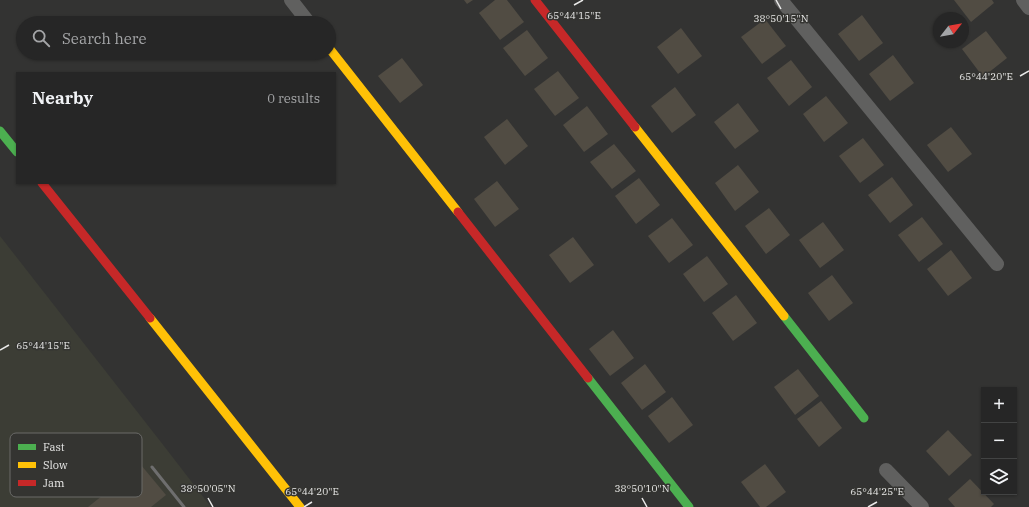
<!DOCTYPE html>
<meta charset="utf-8">
<style>
body{margin:0;font-family:"IBM Plex Serif",serif;background:#2e2e2e;color:#f1f3f6}
.controls{position:absolute;right:12px;bottom:12px;display:grid;overflow:hidden;border-radius:0px;box-shadow:0 1px 3px #0004}
.controls button{width:36px;height:36px;display:grid;place-items:center;padding:0;border:0;border-bottom:1px solid #424343;background:#262626;color:#f1f3f6;font:20px sans-serif}
.compass{position:absolute;left:933px;top:12px;width:36px;height:36px;border-radius:50%;background:#262626;box-shadow:0 1px 3px #0004;rotate:59deg}
.list{margin:0;padding:0;list-style:none}
h2{display:flex;justify-content:space-between;align-items:center;height:52px;margin:0;padding:0 16px;font-size:17px}
h2 small{font-size:13px;font-weight:400;color:#a4a5a7}
.icon{flex:none;width:22px;height:22px;fill:none;stroke:currentColor;stroke-width:2;stroke-linecap:round;stroke-linejoin:round}
.map{position:relative;flex:none;width:1029px;height:507px;overflow:hidden}
.search{position:absolute;background:#262626;box-shadow:0 1px 3px #0004;left:16px;top:16px;width:320px;height:44px;display:flex;align-items:center;gap:10px;box-sizing:border-box;padding:0 14px;border-radius:22px;color:#a4a5a7;font-size:15px}
.panel{position:absolute;background:#262626;box-shadow:0 1px 3px #0004;left:16px;top:72px;width:320px;height:112px;border-radius:0px}
.map>svg:first-child{display:block}
.built{fill:#3c3d35}
.building{fill:#514c43}
.lines{fill:none;stroke-linecap:round;stroke-linejoin:round}
.street{stroke:#60605f;stroke-width:14}
.fast{stroke:#4caf50;stroke-width:9}
.slow{stroke:#ffc107;stroke-width:9}
.jam{stroke:#c62828;stroke-width:9}
.rail{stroke:#6e6e6e;stroke-width:3}
.ticks{fill:none;stroke:#e9e9e8;stroke-width:1.5}
.key{fill:#343431;stroke:#6a6a68;stroke-width:1}
.key-label{font-size:11px;fill:#e9e9e8}
.ticks-label{font-size:10px;text-anchor:middle;fill:#e9e9e8;stroke:#343431;stroke-width:3;stroke-linejoin:round;paint-order:stroke}
</style>
<div class="map">
<svg width="1029" height="507" viewBox="0 0 1029 507">
<rect width="100%" height="100%" fill="#333332"/>
<path class="built" d="M0 236 164 446 211 507H0Z"/>
<g class="building">
<path d="M464 0H473L467 4Z"/>
<path d="M495 0H507L524 22 500 40 479 13Z"/>
<path d="M954 0H992L994 3 971 22Z"/>
<path d="M862 15 883 43 859 61 838 34Z"/>
<path d="M765 19 786 46 762 64 741 37Z"/>
<path d="M681 28 702 56 678 74 657 47Z"/>
<path d="M527 30 548 58 525 76 503 48Z"/>
<path d="M986 31 1007 58 983 77 962 49Z"/>
<path d="M893 55 914 83 890 101 869 74Z"/>
<path d="M402 58 423 85 400 103 378 76Z"/>
<path d="M791 60 812 87 789 106 767 78Z"/>
<path d="M558 71 579 98 555 116 534 89Z"/>
<path d="M675 87 696 115 672 133 651 106Z"/>
<path d="M826 96 848 123 824 142 803 114Z"/>
<path d="M738 103 759 131 735 149 714 122Z"/>
<path d="M587 106 608 134 584 152 563 125Z"/>
<path d="M507 119 528 146 505 165 484 137Z"/>
<path d="M951 127 972 154 948 172 927 145Z"/>
<path d="M863 138 884 165 860 183 839 156Z"/>
<path d="M614 144 636 171 612 189 590 162Z"/>
<path d="M738 165 759 192 735 211 715 183Z"/>
<path d="M892 177 913 205 890 223 868 195Z"/>
<path d="M639 178 660 205 636 224 615 196Z"/>
<path d="M497 181 519 209 495 227 474 199Z"/>
<path d="M769 208 790 235 766 254 745 226Z"/>
<path d="M922 217 943 244 919 262 898 235Z"/>
<path d="M672 218 693 245 669 263 648 236Z"/>
<path d="M823 222 844 250 820 268 799 240Z"/>
<path d="M573 237 594 265 570 283 549 255Z"/>
<path d="M951 250 972 278 948 296 927 269Z"/>
<path d="M707 256 728 284 704 302 683 274Z"/>
<path d="M832 275 853 303 829 321 808 293Z"/>
<path d="M736 295 757 323 733 341 712 313Z"/>
<path d="M613 330 634 358 610 376 589 349Z"/>
<path d="M645 364 666 392 642 410 621 383Z"/>
<path d="M798 369 819 396 795 415 774 387Z"/>
<path d="M672 397 693 425 669 443 648 416Z"/>
<path d="M821 401 842 428 819 447 797 419Z"/>
<path d="M948 430 972 455 949 476 926 451Z"/>
<path d="M765 464 786 492 766 507H760L741 482Z"/>
<path d="M141 465 166 495 151 507H88Z"/>
<path d="M970 479 994 504 991 507H955L948 499Z"/>
</g>
<g class="lines">
<g class="street">
<path d="M291 0 309 23"/>
<path d="M781 0 997 264"/>
<path d="M1023 0 1029 8"/>
<path d="M886 470 922 507"/>
</g>
<g class="fast">
<path d="M0 131 17 152"/>
<path d="M784 316 864 418"/>
<path d="M588 378 689 507"/>
</g>
<g class="slow">
<path d="M329 48 458 212"/>
<path d="M635 127 784 316"/>
<path d="M150 318 300 507"/>
</g>
<g class="jam">
<path d="M535 0 635 127"/>
<path d="M42 183 150 318"/>
<path d="M458 212 588 378"/>
</g>
<path class="rail" d="M152 467 184 507"/>
</g>
<path class="ticks" d="M776 0 781 9M574 5 583 0M1020 76 1029 71M0 350 9 345M208 498 213 507M642 498 647 507M304 507 312 502M868 507 877 502"/>
<rect x="10" y="433" width="132" height="64" rx="6" class="key"/>
<rect x="18" y="444" width="18" height="6" fill="#4caf50"/>
<rect x="18" y="462" width="18" height="6" fill="#ffc107"/>
<rect x="18" y="480" width="18" height="6" fill="#c62828"/>
<g class="key-label">
<text x="43" y="451">Fast</text>
<text x="43" y="469">Slow</text>
<text x="43" y="487">Jam</text>
</g>
<g class="ticks-label">
<text x="574" y="19">65°44'15"E</text>
<text x="781" y="22">38°50'15"N</text>
<text x="986" y="80">65°44'20"E</text>
<text x="43" y="349">65°44'15"E</text>
<text x="208" y="492">38°50'05"N</text>
<text x="642" y="492">38°50'10"N</text>
<text x="312" y="495">65°44'20"E</text>
<text x="877" y="495">65°44'25"E</text>
</g>
</svg>
<div class="controls">
<button>+</button>
<button>−</button>
<button><svg class="icon" aria-label="layers" viewBox="0 0 24 24"><path d="M12 4l9 5-9 5-9-5zM3 14l9 5 9-5"/></svg></button>
</div>
<svg class="compass" viewBox="-18 -18 36 36"><path d="M0-13l5 13h-10z" fill="#e53935"/><path d="M0 13l5-13h-10z" fill="#a4a5a7"/></svg>
<div class="search"><svg class="icon" aria-label="search" viewBox="0 0 24 24"><circle cx="10" cy="10" r="6"/><path d="M15 15l6 6"/></svg>Search here</div>
<section class="panel">
<h2>Nearby<small>0 results</small></h2>
<ul class="list">
</ul>
</section>
</div>
